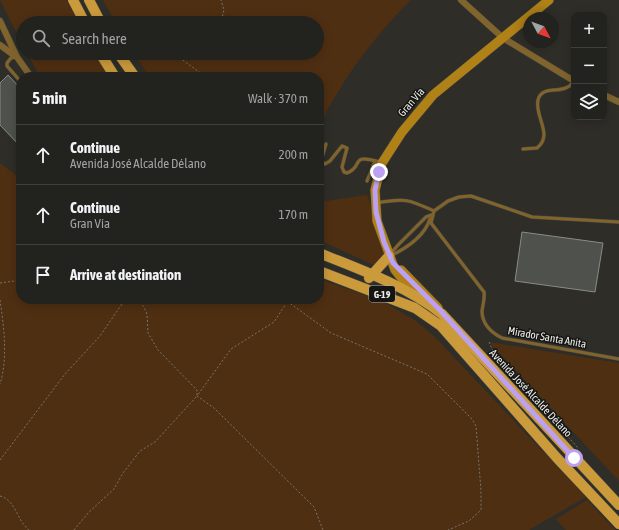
<!DOCTYPE html>
<meta charset="utf-8">
<style>
body{margin:0;font-family:"Asap Condensed",sans-serif;background:#2a2a27;color:#f1f3f6}
.controls{position:absolute;right:12px;top:12px;display:grid;overflow:hidden;border-radius:8px;box-shadow:0 2px 10px #0003}
.controls button{width:36px;height:36px;display:grid;place-items:center;padding:0;border:0;border-bottom:1px solid #3f3f3c;background:#22221e;color:#f1f3f6;font:20px sans-serif}
.compass{position:absolute;left:523px;top:12px;width:36px;height:36px;border-radius:50%;background:#22221e;box-shadow:0 2px 10px #0003;rotate:131deg}
.stop{position:absolute;width:12px;height:12px;margin:-9px;border:3px solid #bca0f2;border-radius:50%;background:#fff}
.stop.end{background:#bca0f2;border-color:#fff;box-shadow:0 1px 4px #0008}
.list{margin:0;padding:0;list-style:none}
h2{display:flex;justify-content:space-between;align-items:center;height:52px;margin:0;padding:0 16px;font-size:17px}
h2 small{font-size:13px;font-weight:400;color:#a2a4a4}
.list li{display:grid;grid-template-columns:26px 1fr auto;gap:12px;align-items:center;box-sizing:border-box;height:60px;padding:0 16px;border-top:1px solid #3f3f3c}
.list b{display:block;font-size:15px;white-space:nowrap}
.list p{margin:0;font-size:13px;white-space:nowrap;color:#a2a4a4}
.list em{font-size:13px;font-style:normal;color:#a2a4a4}
.icon{flex:none;width:22px;height:22px;fill:none;stroke:currentColor;stroke-width:2;stroke-linecap:round;stroke-linejoin:round}
.map{position:relative;flex:none;width:619px;height:530px;overflow:hidden}
.search{position:absolute;background:#22221e;box-shadow:0 2px 10px #0003;left:16px;top:16px;width:308px;height:44px;display:flex;align-items:center;gap:10px;box-sizing:border-box;padding:0 14px;border-radius:22px;color:#a2a4a4;font-size:15px}
.panel{position:absolute;background:#22221e;box-shadow:0 2px 10px #0003;left:16px;top:72px;width:308px;height:232px;border-radius:16px}
.map>svg:first-child{display:block}
.green{fill:#4f2f12}
.building{fill:#4f514c;stroke:#898c86}
.lines{fill:none;stroke-linecap:round;stroke-linejoin:round}
.service-casing{stroke:#494843;stroke-width:4}
.minor-casing{stroke:#494843;stroke-width:7}
.secondary-casing{stroke:#494843;stroke-width:10}
.primary-casing{stroke:#494843;stroke-width:11}
.path{stroke:#767671;stroke-width:1;stroke-dasharray:2 2;stroke-linecap:butt}
.service{stroke:#81642c;stroke-width:3}
.minor{stroke:#81642c;stroke-width:6}
.secondary{stroke:#b08117;stroke-width:9}
.primary{stroke:#cb9b3b;stroke-width:10}
.route{stroke:#bca0f2;stroke-width:5}
.labels{text-anchor:middle;dominant-baseline:central;stroke-width:3;stroke-linejoin:round;paint-order:stroke}
.shield{fill:#151513;stroke:#acacaa;stroke-width:1}
.shield-label{font-size:10px;font-weight:bold;fill:#ededea}
.street-label{font-size:11px;fill:#ededea;stroke:#151513}
</style>
<div class="map">
<svg width="619" height="530" viewBox="0 0 619 530">
<rect width="100%" height="100%" fill="#2e2d28"/>
<g class="green">
<path d="M0 0H66L79 23H23V46Z"/>
<path d="M103 0H411C374 36 341 81 319 127V77H150L133 53H317V23H116Z"/>
<path d="M27 53H95L110 77H40Z"/>
<path d="M0 163 21 179V299H319V279L382 301 416 321 434 336 586 497 529 530H0Z"/>
<path d="M367 195 388 254 376 266 319 240V202Z"/>
<path d="M489 342 619 363V481Z"/>
<path d="M587 500 615 530H566L556 519Z"/>
</g>
<g class="building">
<path d="M8 75 21 89V147L0 125V83Z"/>
<path d="M522 232 603 243 595 292 515 281Z"/>
</g>
<g class="lines">
<defs>
<g id="service">
<path d="M15 57 11 58 7 63V66L21 82"/>
<path d="M326 144 321 161 325 164 330 161 342 146 347 148 342 167 344 172 347 173C365 166 348 153 380 162"/>
<path d="M523 149 537 148C554 135 534 116 538 100 542 83 564 97 574 81"/>
<path d="M367 181 375 161"/>
<path d="M376 203C405 198 408 199 434 211"/>
<path d="M619 222 532 217 471 196 459 197 448 201 434 211 431 223 484 292C485 298 483 304 482 311 482 324 492 333 502 338L619 359"/>
<path d="M391 253 399 244 426 217 431 215"/>
<path d="M390 256C407 248 424 237 430 219"/>
</g>
<g id="minor">
<path d="M461 0 503 38 574 81"/>
<path d="M0 21 17 57 31 77"/>
<path d="M0 45 15 56"/>
<path d="M604 95 619 102"/>
</g>
<g id="secondary">
<path d="M401 270 438 308"/>
<path d="M415 295 395 270 377 221 375 190 382 163 402 132 433 95 549 0"/>
</g>
<g id="primary">
<path d="M73 0 85 23"/>
<path d="M89 0 101 23"/>
<path d="M100 53 115 77"/>
<path d="M118 53 135 77"/>
<path d="M319 253C362 270 406 286 442 314L619 505"/>
<path d="M319 271 415 308 441 326 557 458 619 524"/>
<path d="M369 278 389 256"/>
</g>
</defs>
<use href="#service" class="service-casing"/>
<use href="#minor" class="minor-casing"/>
<use href="#secondary" class="secondary-casing"/>
<use href="#primary" class="primary-casing"/>
<g class="path">
<path d="M219 23 221 22 224 10 221 0"/>
<path d="M173 53 206 77"/>
<path d="M319 141 323 140"/>
<path d="M0 283 21 280"/>
<path d="M116 299 124 301 138 299"/>
<path d="M148 299C160 303 170 299 182 299"/>
<path d="M284 299 331 333 427 374 472 419 476 426 481 491V510L469 521 448 530"/>
<path d="M289 299 274 322 231 349 197 396 214 408 314 507 323 530"/>
<path d="M0 300C4 327 8 358 0 384"/>
<path d="M489 342 494 353 578 448"/>
<path d="M0 460 65 374 100 336 124 301"/>
<path d="M0 496C16 500 17 521 29 530"/>
<path d="M74 530 89 512 114 489 123 473 140 451 155 442 197 396V390L158 350 148 333 147 314 144 307 136 299"/>
</g>
<use href="#service" class="service"/>
<use href="#minor" class="minor"/>
<use href="#secondary" class="secondary"/>
<use href="#primary" class="primary"/>
</g>
<g class="lines">
<path class="route" d="M379 172 375 190 376 212 384 242 393 263 438 308 574 458"/>
</g>
<g class="labels">
<rect class="shield" x="369" y="286" width="26" height="16" rx="3"/>
<g class="shield-label">
<text x="382" y="294">G-19</text>
</g>
<g class="street-label">
<text transform="translate(411 102) rotate(-49)">Gran Vía</text>
<text transform="translate(547 337) rotate(10)">Mirador Santa Anita</text>
<text transform="translate(531 393) rotate(47)">Avenida José Alcalde Délano</text>
</g>
</g>
</svg>
<div class="controls">
<button>+</button>
<button>−</button>
<button><svg class="icon" aria-label="layers" viewBox="0 0 24 24"><path d="M12 4l9 5-9 5-9-5zM3 14l9 5 9-5"/></svg></button>
</div>
<svg class="compass" viewBox="-18 -18 36 36"><path d="M0-13l5 13h-10z" fill="#e53935"/><path d="M0 13l5-13h-10z" fill="#a2a4a4"/></svg>
<div class="stop" style="left:574px;top:458px"></div>
<div class="stop end" style="left:379px;top:172px"></div>
<div class="search"><svg class="icon" aria-label="search" viewBox="0 0 24 24"><circle cx="10" cy="10" r="6"/><path d="M15 15l6 6"/></svg>Search here</div>
<section class="panel">
<h2>5 min<small>Walk · 370 m</small></h2>
<ul class="list">
<li><svg class="icon" aria-label="ahead" viewBox="0 0 24 24"><path d="M12 20V5M6 11l6-6 6 6"/></svg><div><b>Continue</b><p>Avenida José Alcalde Délano</p></div><em>200 m</em></li>
<li><svg class="icon" aria-label="ahead" viewBox="0 0 24 24"><path d="M12 20V5M6 11l6-6 6 6"/></svg><div><b>Continue</b><p>Gran Vía</p></div><em>170 m</em></li>
<li><svg class="icon" aria-label="arrive" viewBox="0 0 24 24"><path d="M6 21V4h12l-3 4 3 4H6"/></svg><div><b>Arrive at destination</b></div></li>
</ul>
</section>
</div>
